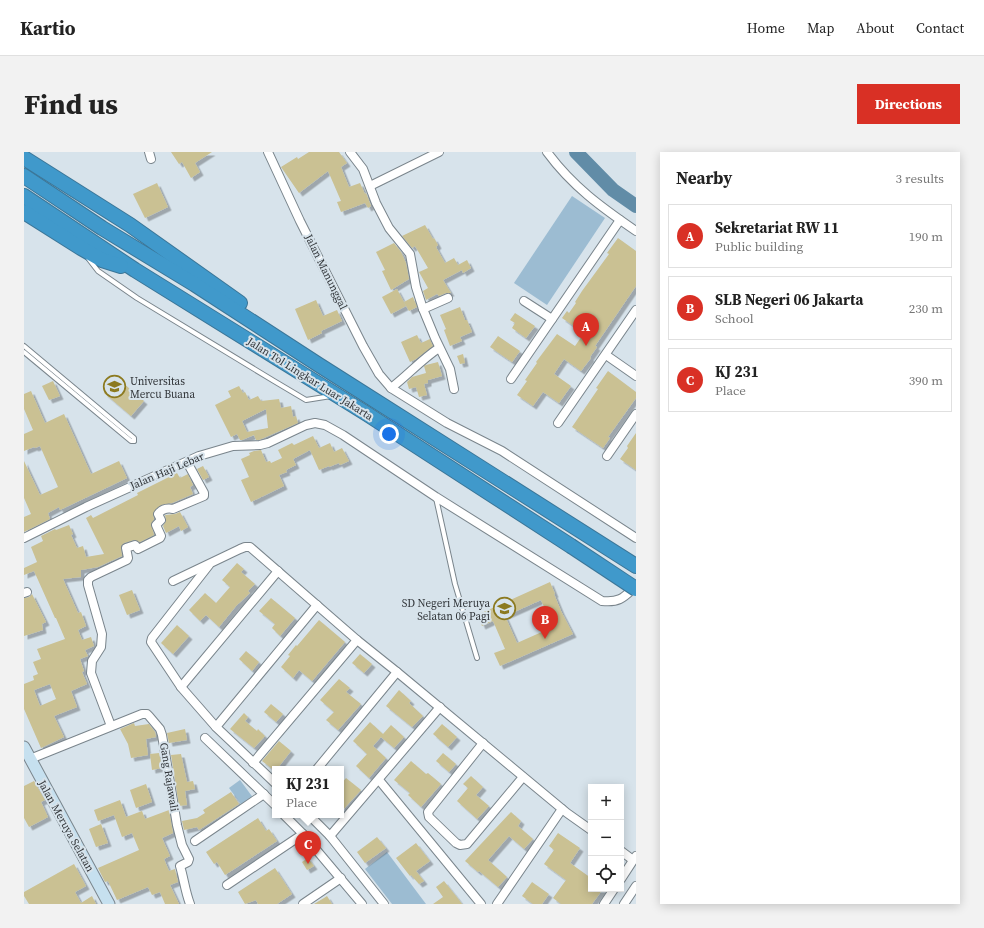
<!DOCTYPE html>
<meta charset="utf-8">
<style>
body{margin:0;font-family:"Source Serif 4",serif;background:#f2f2f2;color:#222}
.controls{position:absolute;right:12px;bottom:12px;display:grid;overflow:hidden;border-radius:0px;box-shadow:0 2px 10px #0003}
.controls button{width:36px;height:36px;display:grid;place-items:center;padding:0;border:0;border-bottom:1px solid #e0e0e0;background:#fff;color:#222;font:20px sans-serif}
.you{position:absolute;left:365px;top:282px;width:14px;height:14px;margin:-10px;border:3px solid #fff;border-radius:50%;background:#1a73e8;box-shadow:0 0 0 6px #1a73e833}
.badge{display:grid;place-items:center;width:26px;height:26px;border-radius:50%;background:#d93025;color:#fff;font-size:13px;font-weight:700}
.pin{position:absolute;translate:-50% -33px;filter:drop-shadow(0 1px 2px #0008)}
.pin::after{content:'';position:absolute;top:21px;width:14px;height:12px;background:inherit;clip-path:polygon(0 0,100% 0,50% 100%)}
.popup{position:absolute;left:248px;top:614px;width:72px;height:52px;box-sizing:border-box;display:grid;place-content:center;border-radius:0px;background:#fff;filter:drop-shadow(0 1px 3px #0005);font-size:13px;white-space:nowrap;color:#767676}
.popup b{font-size:15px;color:#222}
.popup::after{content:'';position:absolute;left:50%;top:100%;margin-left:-8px;border:8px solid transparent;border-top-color:#fff}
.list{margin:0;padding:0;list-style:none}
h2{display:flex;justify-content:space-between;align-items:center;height:52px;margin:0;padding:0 16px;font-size:17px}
h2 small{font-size:13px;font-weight:400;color:#767676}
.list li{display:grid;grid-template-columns:26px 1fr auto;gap:12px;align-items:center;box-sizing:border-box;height:64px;margin:0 8px 8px;padding:0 8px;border:1px solid #e0e0e0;border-radius:0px}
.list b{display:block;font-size:15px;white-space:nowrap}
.list p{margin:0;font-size:13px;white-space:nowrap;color:#767676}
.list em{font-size:13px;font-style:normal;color:#767676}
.icon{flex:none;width:22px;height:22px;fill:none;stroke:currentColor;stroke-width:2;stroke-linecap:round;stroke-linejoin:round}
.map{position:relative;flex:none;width:612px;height:752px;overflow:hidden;border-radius:0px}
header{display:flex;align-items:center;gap:24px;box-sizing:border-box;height:56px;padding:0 20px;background:#fff;border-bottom:1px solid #e0e0e0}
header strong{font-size:19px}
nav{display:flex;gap:22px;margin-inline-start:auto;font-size:14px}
.intro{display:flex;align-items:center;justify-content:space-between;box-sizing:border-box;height:96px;padding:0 24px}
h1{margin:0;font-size:28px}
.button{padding:10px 18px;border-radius:0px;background:#d93025;color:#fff;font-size:14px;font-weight:700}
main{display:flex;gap:24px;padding:0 24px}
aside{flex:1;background:#fff;border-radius:0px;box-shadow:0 2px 10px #0003}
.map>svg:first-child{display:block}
.green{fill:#9cbcd2}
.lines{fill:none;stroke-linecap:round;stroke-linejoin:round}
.river{stroke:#618ca7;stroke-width:14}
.building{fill:#cac193;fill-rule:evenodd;filter:url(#shadow)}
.service-casing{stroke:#7a858c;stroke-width:6}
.minor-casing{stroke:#7a858c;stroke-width:10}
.secondary-casing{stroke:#7a858c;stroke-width:13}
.motorway-casing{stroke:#3b7698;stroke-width:16}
.service{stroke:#fff;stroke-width:4}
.minor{stroke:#fff;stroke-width:8}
.secondary{stroke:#c6e0ef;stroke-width:11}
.motorway{stroke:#4099cb;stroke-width:14}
.motorway-bridge-casing{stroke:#3b7698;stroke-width:16;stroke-linecap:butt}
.motorway-bridge{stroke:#4099cb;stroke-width:14}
.labels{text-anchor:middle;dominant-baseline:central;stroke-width:4;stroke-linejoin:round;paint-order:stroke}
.street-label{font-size:11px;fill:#313539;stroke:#d7e3eb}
.poi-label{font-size:11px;fill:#313539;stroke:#d7e3eb;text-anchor:start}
</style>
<header>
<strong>Kartio</strong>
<nav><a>Home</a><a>Map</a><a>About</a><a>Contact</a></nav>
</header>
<div class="intro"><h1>Find us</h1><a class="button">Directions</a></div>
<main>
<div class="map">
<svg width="612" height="752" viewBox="0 0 612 752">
<defs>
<filter id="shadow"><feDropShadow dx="3.5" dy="3.5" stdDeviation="0" flood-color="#0004"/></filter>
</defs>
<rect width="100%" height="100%" fill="#d7e3eb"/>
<g class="green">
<path d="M548 44 581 66 523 153 490 131Z"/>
<path d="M216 628 230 647 219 655 205 636Z"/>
<path d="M363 700 402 752H368L341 717Z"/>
</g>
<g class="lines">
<path class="river" d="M552 0 589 38 612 54"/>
</g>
<g class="building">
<path d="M147 0H188L171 11 176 20 167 26 158 10 155 12Z"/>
<path d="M285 0H315L323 11 317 15 325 35 336 31 341 42 342 41 347 54 344 56 341 51 317 60 313 50 317 49 304 19 275 41 257 15 273 5 274 7Z"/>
<path d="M133 31 144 55 121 66 109 42Z"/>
<path d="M401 73 409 87 410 86 414 93 412 95 421 111 430 106 434 113 443 108 447 116 439 121 438 118 419 128 427 141H422L415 144 413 142 402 148 399 139 404 136 395 120 404 116 391 94 388 96 378 84Z"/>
<path d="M594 86 612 99V134L571 194 573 195 566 205 567 206 557 219 540 207 530 222 547 234 535 251 519 240 509 254 493 243 503 229 501 228 513 211 512 210 533 182 551 194 560 181 538 166 543 159 545 161 552 151 551 150 558 139 585 102 583 101Z"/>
<path d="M370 91 377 100 382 111 385 127 367 138 358 119 361 118 352 100Z"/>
<path d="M373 137 382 154 367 162 358 145Z"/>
<path d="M389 145 393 155 385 159 380 150Z"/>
<path d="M292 148 299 164 313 158 318 169 297 179 298 181 284 188 271 157Z"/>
<path d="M436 155 441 168H443L448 180 436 185 438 189 426 194 420 178 422 177 416 163Z"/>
<path d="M491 161 511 174 502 186 488 176 491 171 486 168Z"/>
<path d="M393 183 397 191 406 187 409 194 392 207 386 210 377 190Z"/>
<path d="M474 184 496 199 488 210 466 195Z"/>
<path d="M439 202 441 211 436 212 433 204Z"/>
<path d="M414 210 418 224 404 228V231L400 232 403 243 395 245 392 235 385 237 383 230 388 225 402 221 400 214 402 213Z"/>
<path d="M584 219 612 240V246L584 285 586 286 579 296 548 275 574 237 572 236Z"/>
<path d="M93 226 120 249 107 264 80 241Z"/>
<path d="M29 229 36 244 25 248 18 234Z"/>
<path d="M215 234 219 241 221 240 225 248 234 244 237 249 255 247 257 256 267 254 269 265 272 264 274 271 235 288H232L230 283 218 288H216L213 282 207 285 191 253 207 245 204 239ZM242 257 244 276 223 280 218 269Z"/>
<path d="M7 239 21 271 40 262 67 322 95 309 103 326 36 358 35 355 24 361 26 367 0 380V365L7 362 0 346V309L16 343 34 335 16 294 11 296 10 295 0 299V282L9 278 0 257V242Z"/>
<path d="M612 281V318L596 307 604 296 603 294Z"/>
<path d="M289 284 295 296 306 291 310 300 318 296 325 309 316 313 315 311 305 315V314L295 318 286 298 269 307 272 313 262 318 263 320 255 323 260 334 227 350 217 328 225 325 217 307 226 303 225 301 230 299 237 298 242 310 246 309 247 311 258 306 254 298 268 291 270 293Z"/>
<path d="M179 314 185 325 179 328 173 317Z"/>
<path d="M153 321 156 326 164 322 169 333 166 335 169 342 148 351 137 353 132 357 129 362 130 367 127 372 130 383 116 390 110 388 100 391 97 395 98 404 74 415 57 418V425L39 427 54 461 57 460 62 474 54 478 58 488 67 485 70 494 61 498 64 504 56 507 60 519 58 520 63 532 47 539 53 555 30 564 40 585 17 596 0 557V532L10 528 9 524 14 522 9 510 17 507 13 497 41 487 32 466H31L10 419 0 423V416L13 410 7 395 19 389 17 384 31 377 32 378 45 373 49 382 47 383 53 396 59 394 62 405 80 402 62 366 67 363 69 366 114 343 113 341ZM26 532 32 547 16 554 10 538Z"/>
<path d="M156 360 164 375 157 379 155 374 142 381 139 374 142 369 141 363 151 362Z"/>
<path d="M213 411 220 417 217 420 231 432 224 439 226 441 212 454 195 475 182 463 176 469 165 458 181 441 192 451 206 435 198 428Z"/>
<path d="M526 430 531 442H530L537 459 549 482 476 514 470 501 481 497 469 469 458 474 453 463ZM517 448 529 475 493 491 481 464Z"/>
<path d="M108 438 116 458 103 463 95 443Z"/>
<path d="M8 442 22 470 18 472 19 478 0 484V446L5 445Z"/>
<path d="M247 446 271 466 256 484 248 476 251 472 235 459Z"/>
<path d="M295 468 321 490 288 529 275 518 269 526 257 515 266 504 264 503 272 493 273 494Z"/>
<path d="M153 473 165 484 149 502 137 491Z"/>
<path d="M222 499 235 510 228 519 215 507Z"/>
<path d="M336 502 348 512 340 521 328 511Z"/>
<path d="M315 527 326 536 322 540 337 552 314 578 302 568 310 560 296 548Z"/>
<path d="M375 538 387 549 385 551 399 564 388 575 362 554Z"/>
<path d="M247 552 259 562 252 570 240 560Z"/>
<path d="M220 561 224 565 221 569 233 579 234 577 241 584 230 596 206 577Z"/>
<path d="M346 570 359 582 367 573 380 585 370 596 357 585 349 594 362 606 345 626 332 614 343 602 329 589Z"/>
<path d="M110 571 111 574 125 572 131 580 132 585 122 587 124 603 107 606 104 592 96 577Z"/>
<path d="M418 572 433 585 424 595 409 582Z"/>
<path d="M161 577 163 588 145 591 143 581Z"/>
<path d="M255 589 267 599 253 617H251V619L238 609Z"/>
<path d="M135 601 138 616 128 618 126 602Z"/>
<path d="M419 601 432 612 425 620 412 609Z"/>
<path d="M157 602 163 630 169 629 171 637 161 639 163 653 155 654 147 603Z"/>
<path d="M387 609 402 622 404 621 417 632 397 655 384 643 386 641 370 628Z"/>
<path d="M447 624 459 635 452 643 465 654 453 667 433 649 444 636 439 632Z"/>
<path d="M322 626 337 638 317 660V632Z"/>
<path d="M10 629 21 648 17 650 24 665 5 675 0 666V634Z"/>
<path d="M122 632 128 650 112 656 106 638Z"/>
<path d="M207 640 215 652 175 678 173 675 160 678 158 669 173 666 181 661 179 658Z"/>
<path d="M96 648 102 665 118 659 121 667 145 658 149 681 138 686 146 704 140 707 145 719 151 717 154 730 146 733 155 752H141L136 740 128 743 124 735 93 748 84 729 81 730 74 716 115 698 108 681 98 685 90 663 74 669 70 658Z"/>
<path d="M487 660 497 669 494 674 509 687 500 697 485 684 464 708 483 725 474 735 455 719 454 720 441 709Z"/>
<path d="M234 666 242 679 245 677 253 689 201 723 193 710 190 712 182 700Z"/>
<path d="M77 672 84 691 72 695 65 677Z"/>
<path d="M534 681 556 696 546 711 567 726V737H579L568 752H537L529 746 542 728 520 712 530 698 525 694Z"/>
<path d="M353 685 362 696 341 711 333 700Z"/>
<path d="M392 691 406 709 392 719 400 729 395 732 387 723 386 724 372 706Z"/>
<path d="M284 706 290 714 283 718 278 710Z"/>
<path d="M50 712 62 734 51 740 57 751 68 744 72 752H5L0 744V740Z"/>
<path d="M251 716 268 742 253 752H234L232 748 221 752 214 740Z"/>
<path d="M420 729 432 744 438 752H409L419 745 412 735Z"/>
<path d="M508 730 525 742 518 752H509L498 744Z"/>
<path d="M303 744 308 752H290L300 746Z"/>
</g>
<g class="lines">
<defs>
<g id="service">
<path d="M64 106 74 119 113 146 250 229 282 248 307 244"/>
<path d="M0 194 110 286V289"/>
<path d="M0 200 107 289H110"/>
<path d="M412 346 431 432 453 506"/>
</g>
<g id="minor">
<path d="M125 0 127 7"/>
<path d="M244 0 276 69 339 194 355 222 367 236 423 271 478 299 612 386"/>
<path d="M326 0 339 17 352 51 365 76 386 102 392 135 399 157 411 186 426 217 430 237"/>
<path d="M523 0C548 34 577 55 612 79"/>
<path d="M346 34 415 0"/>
<path d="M500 149 528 167"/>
<path d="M399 157 424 146"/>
<path d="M582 203 612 224"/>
<path d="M487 227 596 68"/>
<path d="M367 236C384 223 398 207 415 196"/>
<path d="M534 271 612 158"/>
<path d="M583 304 612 262"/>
<path d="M0 386 62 355 175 304 209 294 236 293 244 291 282 273 291 271 301 273 319 283 412 345 578 449C596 451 600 445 612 434"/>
<path d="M185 413 128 486 127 490 157 535 192 575 251 631"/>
<path d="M149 429 216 397 221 395H226L333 488 373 520 543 661 567 678"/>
<path d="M0 441 3 440"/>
<path d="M157 535 254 419"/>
<path d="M87 574 67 521 68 509 77 495 78 482 64 433V428L67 425 103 408 104 406 102 396 111 393 114 397 136 386 137 384 132 373 137 368 134 362C138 357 144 356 149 357L180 344V341L163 310"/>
<path d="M192 575 293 453"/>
<path d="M181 586 251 653"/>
<path d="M459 591 404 660 405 665 432 691 436 693 443 692 499 625"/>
<path d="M6 607 118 562H123L125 564 136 577 138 583 153 673 158 693 165 707 164 710 156 714C160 727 161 739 166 752"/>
<path d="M229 611 333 488"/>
<path d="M293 617 373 520"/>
<path d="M355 628 457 752"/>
<path d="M260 663 279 682 338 752"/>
<path d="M285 663 306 684 360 752"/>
<path d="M306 684 416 555"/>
<path d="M171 689 240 642"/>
<path d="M597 699 609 708"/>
<path d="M597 727 612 704"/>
<path d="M203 733 279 682"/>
<path d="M279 752 317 726"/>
<path d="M473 752 538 657"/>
<path d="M580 752 590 737"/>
<path d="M600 752 612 734"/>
</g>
<path id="secondary" d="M0 595 85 752"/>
<g id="motorway">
<path d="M0 6 106 73 216 151"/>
<path d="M0 24 78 76 170 132 295 213 612 414"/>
<path d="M0 44 111 118 343 262 547 394"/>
<path d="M0 60 57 96 78 108 97 114"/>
</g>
</defs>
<use href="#service" class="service-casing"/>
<use href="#minor" class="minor-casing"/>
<use href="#secondary" class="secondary-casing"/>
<use href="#motorway" class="motorway-casing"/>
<use href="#service" class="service"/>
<use href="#minor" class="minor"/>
<use href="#secondary" class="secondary"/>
<use href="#motorway" class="motorway"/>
<defs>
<path id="motorway-bridge" d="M547 394 612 437"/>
</defs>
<use href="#motorway-bridge" class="motorway-bridge-casing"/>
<use href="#motorway-bridge" class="motorway-bridge"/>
</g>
<defs>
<symbol id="university-ring" viewBox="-11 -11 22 22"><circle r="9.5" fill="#d7e3eb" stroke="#8c7a20" stroke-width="1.5"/><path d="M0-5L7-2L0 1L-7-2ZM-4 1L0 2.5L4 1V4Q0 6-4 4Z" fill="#8c7a20"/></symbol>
<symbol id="school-ring" viewBox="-11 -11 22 22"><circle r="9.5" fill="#d7e3eb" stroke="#8c7a20" stroke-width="1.5"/><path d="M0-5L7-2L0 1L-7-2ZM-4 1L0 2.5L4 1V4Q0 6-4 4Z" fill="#8c7a20"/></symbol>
</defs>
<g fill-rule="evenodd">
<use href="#university-ring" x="78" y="222" width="25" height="25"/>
<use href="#school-ring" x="468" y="444" width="25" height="25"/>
</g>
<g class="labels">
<g class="street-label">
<text transform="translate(302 120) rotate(64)">Jalan Manunggal</text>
<text transform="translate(286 227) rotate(32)">Jalan Tol Lingkar Luar Jakarta</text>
<text transform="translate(143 319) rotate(-23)">Jalan Haji Lebar</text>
<text transform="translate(145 625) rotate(81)">Gang Rajawali</text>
<text transform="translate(42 674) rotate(61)">Jalan Meruya Selatan</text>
</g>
<g class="poi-label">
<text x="106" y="229">Universitas<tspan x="106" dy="13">Mercu Buana</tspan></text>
<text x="466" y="451" text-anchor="end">SD Negeri Meruya<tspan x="466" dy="13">Selatan 06 Pagi</tspan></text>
</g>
</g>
</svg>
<div class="controls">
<button>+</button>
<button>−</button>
<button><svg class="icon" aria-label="locate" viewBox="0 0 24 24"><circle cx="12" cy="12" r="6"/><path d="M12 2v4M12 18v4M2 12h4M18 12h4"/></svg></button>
</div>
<div class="you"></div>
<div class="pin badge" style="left:562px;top:194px">A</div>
<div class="pin badge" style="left:521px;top:487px">B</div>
<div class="pin badge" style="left:284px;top:712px">C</div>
<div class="popup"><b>KJ 231</b>Place</div>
</div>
<aside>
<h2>Nearby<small>3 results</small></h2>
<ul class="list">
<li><span class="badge">A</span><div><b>Sekretariat RW 11</b><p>Public building</p></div><em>190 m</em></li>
<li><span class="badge">B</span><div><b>SLB Negeri 06 Jakarta</b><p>School</p></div><em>230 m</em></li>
<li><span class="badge">C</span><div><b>KJ 231</b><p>Place</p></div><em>390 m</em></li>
</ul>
</aside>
</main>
